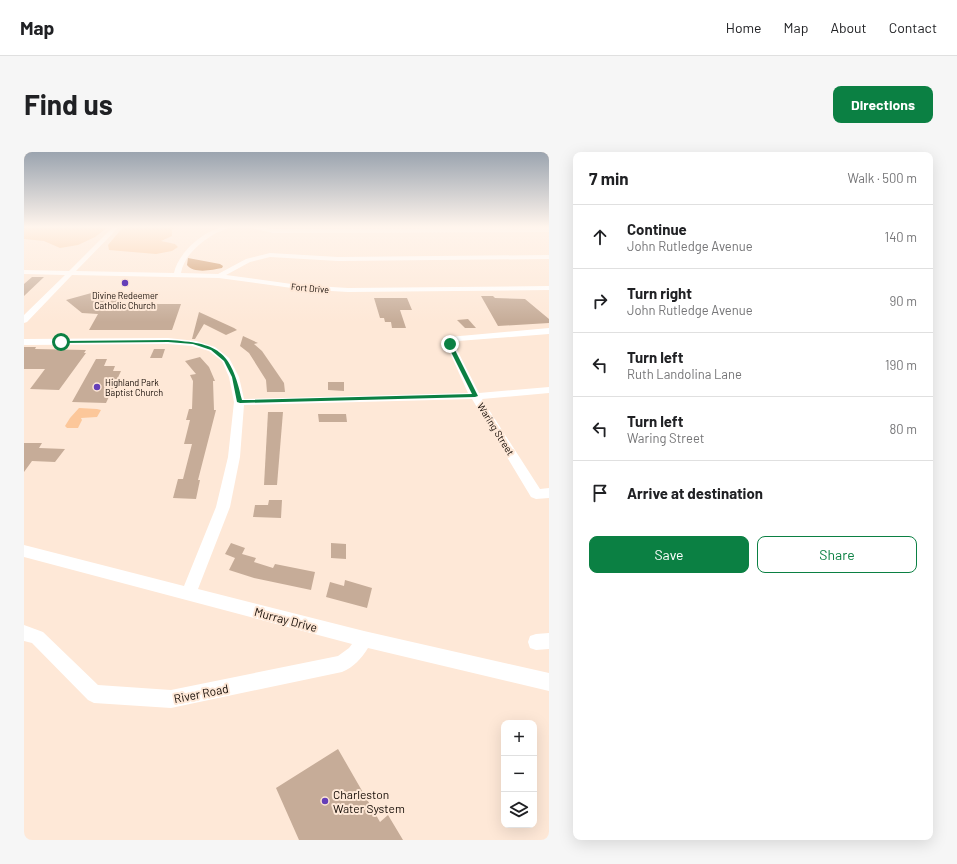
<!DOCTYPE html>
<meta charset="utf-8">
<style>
body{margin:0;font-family:Barlow,sans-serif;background:#f6f6f6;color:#202124}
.controls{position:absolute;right:12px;bottom:12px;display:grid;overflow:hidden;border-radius:8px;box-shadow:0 4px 16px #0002}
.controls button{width:36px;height:36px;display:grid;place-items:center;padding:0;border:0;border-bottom:1px solid #e0e0e0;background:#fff;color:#202124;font:20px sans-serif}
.stop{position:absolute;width:12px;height:12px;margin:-9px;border:3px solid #0b8043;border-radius:50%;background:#fff}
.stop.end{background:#0b8043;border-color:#fff;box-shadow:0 1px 4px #0008}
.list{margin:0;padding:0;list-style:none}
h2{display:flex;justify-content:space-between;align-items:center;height:52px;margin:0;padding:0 16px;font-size:17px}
h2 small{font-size:13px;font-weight:400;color:#757577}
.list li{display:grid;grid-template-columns:26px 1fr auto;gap:12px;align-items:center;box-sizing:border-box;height:64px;padding:0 16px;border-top:1px solid #e0e0e0}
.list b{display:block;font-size:15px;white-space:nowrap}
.list p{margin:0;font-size:13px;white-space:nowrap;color:#757577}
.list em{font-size:13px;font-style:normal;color:#757577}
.actions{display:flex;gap:8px;padding:12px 16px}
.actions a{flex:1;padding:9px 0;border:1px solid #0b8043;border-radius:8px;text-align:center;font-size:14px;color:#0b8043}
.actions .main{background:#0b8043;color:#fff}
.icon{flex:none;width:22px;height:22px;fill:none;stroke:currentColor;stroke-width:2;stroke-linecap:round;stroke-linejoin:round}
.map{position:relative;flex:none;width:525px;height:688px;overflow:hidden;border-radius:8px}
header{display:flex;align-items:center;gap:24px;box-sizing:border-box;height:56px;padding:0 20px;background:#fff;border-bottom:1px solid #e0e0e0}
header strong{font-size:19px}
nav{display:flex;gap:22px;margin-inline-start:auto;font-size:14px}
.intro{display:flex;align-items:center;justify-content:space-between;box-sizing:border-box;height:96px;padding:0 24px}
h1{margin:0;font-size:28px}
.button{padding:10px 18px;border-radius:8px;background:#0b8043;color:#fff;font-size:14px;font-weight:700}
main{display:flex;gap:24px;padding:0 24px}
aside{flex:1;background:#fff;border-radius:8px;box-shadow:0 4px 16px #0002}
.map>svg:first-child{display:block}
.green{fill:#fcc79a}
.water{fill:#c88d5a}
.building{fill:#c6ac98}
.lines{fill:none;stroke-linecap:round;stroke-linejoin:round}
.minor{fill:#fff;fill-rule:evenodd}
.route{fill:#0b8043}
.poi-dot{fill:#653fb8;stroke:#fee8d7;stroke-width:1.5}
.labels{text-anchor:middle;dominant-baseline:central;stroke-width:4;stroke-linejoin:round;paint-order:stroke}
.far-street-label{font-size:9px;fill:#140b05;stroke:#fee8d7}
.far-poi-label{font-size:9px;fill:#140b05;stroke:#fee8d7}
.street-label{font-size:10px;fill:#140b05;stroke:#fee8d7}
.near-street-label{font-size:12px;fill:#140b05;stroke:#fee8d7}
.near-poi-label{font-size:12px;fill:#140b05;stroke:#fee8d7;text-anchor:start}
</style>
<header>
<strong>Map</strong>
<nav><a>Home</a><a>Map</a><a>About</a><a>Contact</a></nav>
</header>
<div class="intro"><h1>Find us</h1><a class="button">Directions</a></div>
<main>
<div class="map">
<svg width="525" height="688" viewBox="0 0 525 688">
<rect width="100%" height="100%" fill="#fee8d7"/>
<g class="green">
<path d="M0 74H85L71 85 54 93 36 96 20 89 0 87Z"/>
<path d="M100 74H160L148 77V84L137 89 151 92 154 95 148 99 132 102 85 98 84 93Z"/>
<path d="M55 256 73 257 77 258 73 265 57 266 58 268 54 276H43L41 274 46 266Z"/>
</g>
<path class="water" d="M164 106 196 112 199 114 198 116C188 118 170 122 163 113Z"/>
<g class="building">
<path d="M8 125H20L0 144V132Z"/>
<path d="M71 140 78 145 81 140 108 159 112 152H157L148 178H65L74 162 58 161 42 148Z"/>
<path d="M457 144H469L471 146 501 147 525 167V171L474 174Z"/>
<path d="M350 146H383L388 158H376L382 176H368L367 170H361L360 166H356Z"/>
<path d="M175 160 210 176 213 178 202 183 180 172 171 187H168Z"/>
<path d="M444 167 452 176H441L433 168Z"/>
<path d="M219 184 234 191 230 192 238 199 260 231 261 240H243L242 228 225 201 216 194Z"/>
<path d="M0 195H12L11 197 62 198 60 201H62L35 238 6 237 21 217H0Z"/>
<path d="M130 197H141L138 206H126Z"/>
<path d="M176 205 185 215 191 229H189L190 258H192L174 328H176L172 347 149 346 154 327H159L168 292H160L166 268H162L165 257H168L169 229 166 223 172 222 161 209Z"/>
<path d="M72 207H83L80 214H91L89 219H97L82 251 48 250Z"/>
<path d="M304 230H320V239L304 238Z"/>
<path d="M244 260H259L253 333H240Z"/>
<path d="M294 262H322L323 270H295Z"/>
<path d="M0 291H18L15 296 41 297 31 310 8 309 0 320Z"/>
<path d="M245 348H258L257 366 229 365 231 353H244Z"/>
<path d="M207 391 221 396 218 402 232 406 230 410 249 416 251 412 291 420 287 438 230 426 205 418 211 406 201 402Z"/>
<path d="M307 391 322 392V407L307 406Z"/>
<path d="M321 428 348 436 343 456 302 445 306 430 320 434Z"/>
<path d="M314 597 356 670 364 663 379 688H275L252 636Z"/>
</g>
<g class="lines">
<g class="minor">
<path d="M90 74H96L52 119 150 121C154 100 184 74 206 74 203 77 197 79 192 81 177 90 160 103 157 121L194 122 222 107 246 101 314 105 525 103V107L314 109 246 105 226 110 202 123 275 133 324 136 525 134V138L324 140 275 137 195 126 48 123 3 170 0 171V163L41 123 0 122V118L45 119Z"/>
<path d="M218 74H229L249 77 525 76V80L249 81Z"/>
<path d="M525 176V182L434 189H432L430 192 455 241 525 235V241L458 247 516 337 525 336V346L512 347 507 345 448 247 220 253 216 305 206 355 174 437 340 479 525 521V539L344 496C337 507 330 515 318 520L147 556 70 551 64 548 8 491 0 489V473L19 480 74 533 147 538 314 504 325 496 328 492 0 405V393L160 434 192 355 204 305 210 250 205 225 198 209 185 199 168 194 144 192 0 193V187L144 186 172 189 191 195 205 206 215 225 220 247 444 241 422 192 425 185Z"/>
<path d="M525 481V497L512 498 506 496 504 490 506 484 512 482Z"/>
</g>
</g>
<linearGradient id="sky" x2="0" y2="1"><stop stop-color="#9ba4af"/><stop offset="0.44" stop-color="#fff5ed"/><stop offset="1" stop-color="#fff5ed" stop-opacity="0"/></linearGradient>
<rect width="525" height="170" fill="url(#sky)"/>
<path class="route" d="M144 188C194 191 207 198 218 248L448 242 423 192 426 191 428 192 454 244 451 245 216 251 213 250 208 225 200 209 187 198 169 192 144 190 37 191 35 190 37 189Z"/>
<g class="poi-dot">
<circle cx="101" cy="131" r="4"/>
<circle cx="73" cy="235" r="4"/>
<circle cx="301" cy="649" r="4"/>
</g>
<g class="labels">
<g class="far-street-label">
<text transform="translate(286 136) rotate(5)">Fort Drive</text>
</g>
<g class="far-poi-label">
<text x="101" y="143">Divine Redeemer<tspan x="101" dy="10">Catholic Church</tspan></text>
<text x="81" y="230" text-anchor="start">Highland Park<tspan x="81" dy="10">Baptist Church</tspan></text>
</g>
<g class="street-label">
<text transform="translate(472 277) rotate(58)">Waring Street</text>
</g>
<g class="near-street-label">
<text transform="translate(262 467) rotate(15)">Murray Drive</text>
<text transform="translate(177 541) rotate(-11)">River Road</text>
</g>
<g class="near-poi-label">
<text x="309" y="642">Charleston<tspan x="309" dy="14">Water System</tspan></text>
</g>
</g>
</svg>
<div class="controls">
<button>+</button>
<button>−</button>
<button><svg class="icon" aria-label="layers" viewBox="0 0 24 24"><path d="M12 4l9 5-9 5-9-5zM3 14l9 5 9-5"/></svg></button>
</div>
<div class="stop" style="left:37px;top:190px"></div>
<div class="stop end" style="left:426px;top:192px"></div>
</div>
<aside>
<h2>7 min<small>Walk · 500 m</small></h2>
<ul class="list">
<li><svg class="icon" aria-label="ahead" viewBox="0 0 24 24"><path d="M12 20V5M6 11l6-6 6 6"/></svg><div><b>Continue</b><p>John Rutledge Avenue</p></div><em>140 m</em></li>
<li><svg class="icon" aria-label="right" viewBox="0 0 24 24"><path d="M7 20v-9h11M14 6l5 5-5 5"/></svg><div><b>Turn right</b><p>John Rutledge Avenue</p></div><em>90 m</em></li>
<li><svg class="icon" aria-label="left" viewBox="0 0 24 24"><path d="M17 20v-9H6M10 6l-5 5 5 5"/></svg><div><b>Turn left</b><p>Ruth Landolina Lane</p></div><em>190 m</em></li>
<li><svg class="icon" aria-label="left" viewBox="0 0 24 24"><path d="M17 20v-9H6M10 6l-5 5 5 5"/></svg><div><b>Turn left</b><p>Waring Street</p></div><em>80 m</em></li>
<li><svg class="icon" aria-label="arrive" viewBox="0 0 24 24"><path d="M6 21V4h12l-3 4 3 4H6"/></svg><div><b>Arrive at destination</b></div></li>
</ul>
<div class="actions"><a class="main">Save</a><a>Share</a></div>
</aside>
</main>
